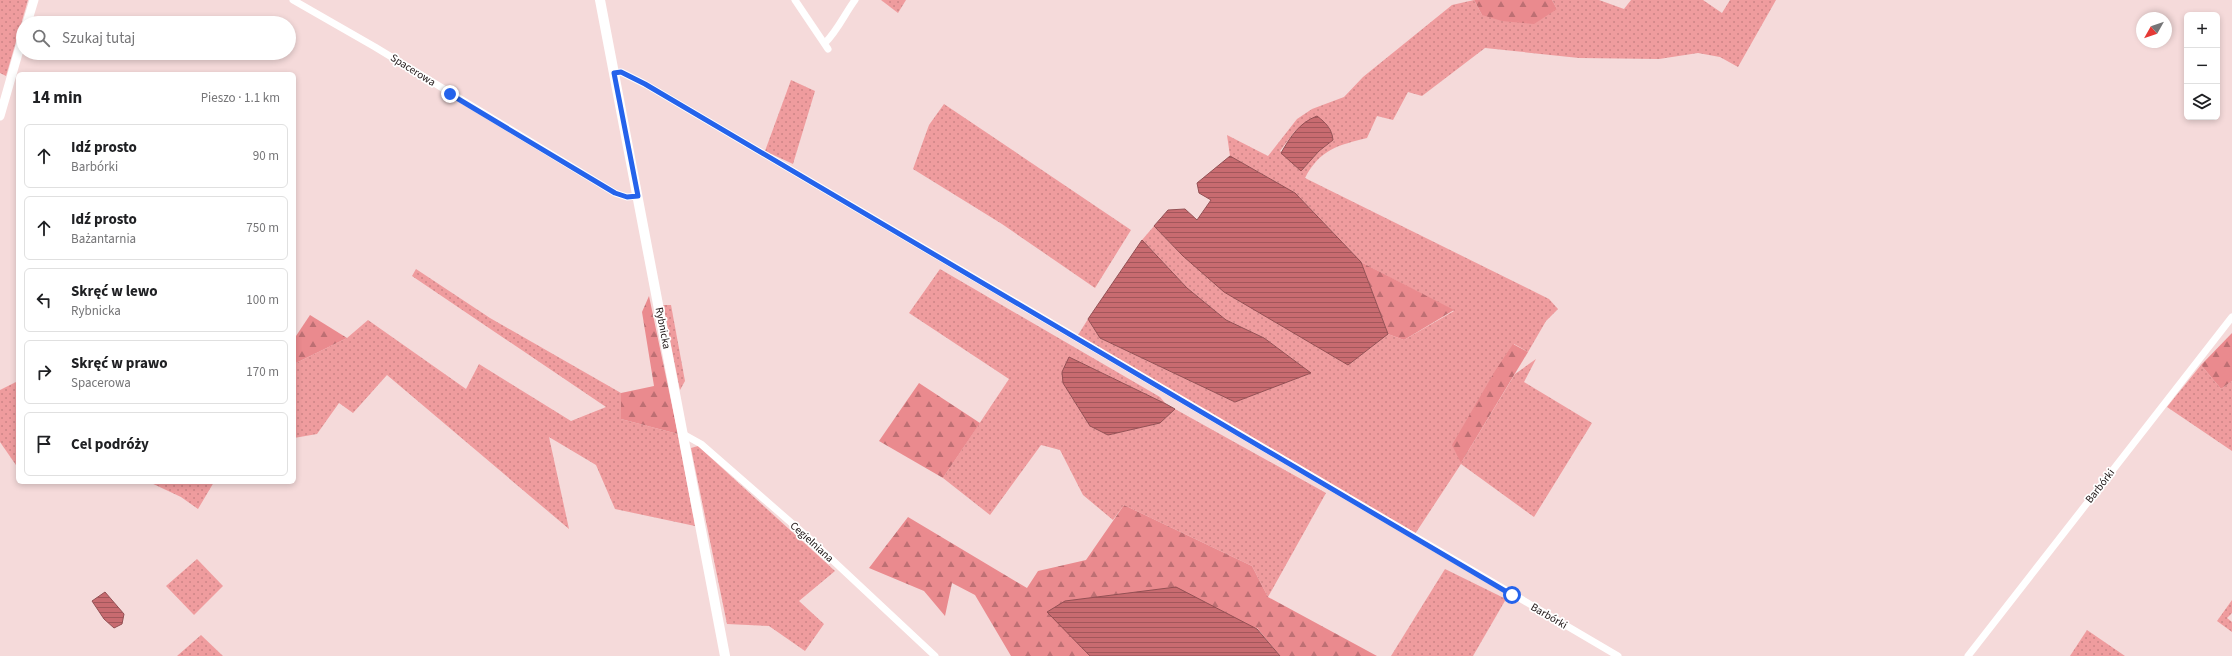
<!DOCTYPE html>
<html lang="pl">
<meta charset="utf-8">
<style>
body{margin:0;font-family:"Source Sans 3",sans-serif;background:#f6f6f6;color:#202124}
.controls{position:absolute;right:12px;top:12px;display:grid;overflow:hidden;border-radius:6px;box-shadow:0 2px 6px #0003}
.controls button{width:36px;height:36px;display:grid;place-items:center;padding:0;border:0;border-bottom:1px solid #e0e0e0;background:#fff;color:#202124;font:20px sans-serif}
.compass{position:absolute;left:2136px;top:12px;width:36px;height:36px;border-radius:50%;background:#fff;box-shadow:0 2px 6px #0003;rotate:230deg}
.stop{position:absolute;width:12px;height:12px;margin:-9px;border:3px solid #2563eb;border-radius:50%;background:#fff}
.stop.end{background:#2563eb;border-color:#fff;box-shadow:0 1px 4px #0008}
.list{margin:0;padding:0;list-style:none}
h2{display:flex;justify-content:space-between;align-items:center;height:52px;margin:0;padding:0 16px;font-size:17px}
h2 small{font-size:13px;font-weight:400;color:#757577}
.list li{display:grid;grid-template-columns:26px 1fr auto;gap:12px;align-items:center;box-sizing:border-box;height:64px;margin:0 8px 8px;padding:0 8px;border:1px solid #e0e0e0;border-radius:6px}
.list b{display:block;font-size:15px;white-space:nowrap}
.list p{margin:0;font-size:13px;white-space:nowrap;color:#757577}
.list em{font-size:13px;font-style:normal;color:#757577}
.icon{flex:none;width:22px;height:22px;fill:none;stroke:currentColor;stroke-width:2;stroke-linecap:round;stroke-linejoin:round}
.map{position:relative;flex:none;width:2232px;height:656px;overflow:hidden}
.search{position:absolute;background:#fff;box-shadow:0 2px 6px #0003;left:16px;top:16px;width:280px;height:44px;display:flex;align-items:center;gap:10px;box-sizing:border-box;padding:0 14px;border-radius:22px;color:#757577;font-size:15px}
.panel{position:absolute;background:#fff;box-shadow:0 2px 6px #0003;left:16px;top:72px;width:280px;height:412px;border-radius:6px}
.map>svg:first-child{display:block}
.grass{fill:url(#grass-dots);fill-rule:evenodd}
.forest{fill:url(#forest-firs)}
.water{fill:url(#water-rules);stroke:#945054}
.lines{fill:none;stroke-linecap:round;stroke-linejoin:round}
.minor{stroke:#fff;stroke-width:7}
.tertiary{stroke:#fff;stroke-width:9}
.secondary{stroke:#fff;stroke-width:10}
.route{stroke:#2563eb;stroke-width:5}
.labels{text-anchor:middle;dominant-baseline:central;stroke-width:3.5;stroke-linejoin:round;paint-order:stroke}
.street-label{font-size:11px;fill:#1b1212;stroke:#fff}
</style>
<div class="map">
<svg width="2232" height="656" viewBox="0 0 2232 656">
<defs>
<pattern id="grass-dots" width="8" height="8" patternUnits="userSpaceOnUse"><rect width="8" height="8" fill="#ef9c9e"/><path d="M2 2h.1M6 6h.1" fill="none" stroke="#cc8587" stroke-width="1.8" stroke-linecap="round"/></pattern>
<pattern id="forest-firs" width="22" height="20" patternUnits="userSpaceOnUse"><rect width="22" height="20" fill="#ea8a8e"/><path d="M5 1l3.5 6h-7zM16 11l3.5 6h-7z" fill="#bd6f73"/></pattern>
<pattern id="water-rules" width="6" height="5" patternUnits="userSpaceOnUse"><rect width="6" height="5" fill="#c86b70"/><path d="M0 2.5h6" fill="none" stroke="#a2575b"/></pattern>
</defs>
<rect width="100%" height="100%" fill="#f5dada"/>
<g class="grass">
<path d="M0 0H28L6 76 0 73Z"/>
<path d="M881 0H906L898 13Z"/>
<path d="M1474 0 1482 15 1557 9 1552 0H1599L1624 9 1631 0H1703L1722 13 1730 0H1776L1738 67 1720 57 1698 53 1659 59 1579 58 1485 48 1422 96 1408 92 1393 120 1377 116 1367 138C1339 145 1320 149 1305 178L1549 299 1558 309 1546 321 1528 352 1514 344 1461 463 1515 374 1536 359 1524 382 1592 423 1534 517 1461 464 1415 534 1078 335 1088 319 1100 338 1235 402 1311 373 1264 338 1226 320 1187 288 1142 240 1154 226 1183 256 1298 334 1348 365 1388 334 1404 340 1454 311 1361 262 1295 193 1230 156 1227 135 1268 156 1297 119 1312 109 1344 97 1363 77 1452 5ZM1317 116C1326 123 1332 129 1333 140L1319 151 1301 171 1280 151 1295 131Z"/>
<path d="M791 80 815 91 793 164 765 151Z"/>
<path d="M944 104 1131 230 1095 288 1002 224 913 169 929 125Z"/>
<path d="M416 269 490 318 621 393V419L678 434 695 526 615 509 596 465 549 437 569 529 387 375 353 413 339 403 317 434 294 438V364L347 338 368 320 466 389 479 364 571 421 606 407 412 276Z"/>
<path d="M940 269 1160 397 1166 404 1069 357 1063 383 1090 426 1108 435 1160 423 1175 409 1326 493 1268 597 1252 566 1124 505 1113 520 1083 495 1060 450 1041 445 990 515 943 478 1009 379 909 313Z"/>
<path d="M663 305H671L685 381 680 390Z"/>
<path d="M2201 365 2221 389 2232 381V451L2167 407Z"/>
<path d="M18 381V468L0 442V390Z"/>
<path d="M698 446 835 571 799 601 824 624 805 651 769 626 727 624 691 448Z"/>
<path d="M149 482H214L198 509 181 497Z"/>
<path d="M197 559 223 586 194 615 166 586Z"/>
<path d="M1445 569 1506 599 1473 656H1391Z"/>
<path d="M2232 600V613L2227 618 2232 622V632L2217 621Z"/>
<path d="M2087 630 2125 656H2070Z"/>
<path d="M201 635 223 656H177Z"/>
</g>
<g class="forest">
<path d="M1474 0H1552L1557 9 1534 24 1502 21 1482 15Z"/>
<path d="M1361 262 1454 310 1404 340 1388 334Z"/>
<path d="M649 296 678 434 621 419V393L654 386 642 312Z"/>
<path d="M310 315 347 338 294 364V339Z"/>
<path d="M2232 333V381L2221 389 2201 365Z"/>
<path d="M1513 344 1528 352 1461 463 1452 445 1495 371Z"/>
<path d="M919 383 980 423 943 478 879 441Z"/>
<path d="M1124 505 1252 566 1268 597 1377 656H1280L1257 628 1048 611 1090 656H1011L975 595 952 583 945 616 924 591 869 568 908 517 1027 588 1038 571 1086 560Z"/>
</g>
<g class="water">
<path d="M1317 116C1326 123 1332 129 1333 140L1319 151 1301 171 1281 153C1291 136 1299 123 1317 116Z"/>
<path d="M1230 156 1295 193 1361 262 1388 334 1348 365 1224 292 1183 256 1154 226 1168 210 1185 209 1197 220 1211 200 1199 193 1197 183Z"/>
<path d="M1142 240 1187 288 1226 320 1264 338 1311 373 1235 402 1100 338 1088 319Z"/>
<path d="M1069 357 1166 404 1175 409 1160 423 1108 435 1090 426 1063 383 1062 372Z"/>
<path d="M1176 587 1257 629 1280 656H1090L1047 612 1065 601Z"/>
<path d="M105 592 124 614 122 624 114 628 104 619 92 601Z"/>
</g>
<g class="lines">
<g class="minor">
<path d="M293 0 375 47 615 193 627 197 638 196"/>
<path d="M795 0 828 49"/>
<path d="M825 43C838 30 844 15 855 0"/>
<path d="M614 73 621 72 645 84 1618 656"/>
<path d="M683 434 701 444 811 540 935 656"/>
<path d="M1968 656 2232 317"/>
</g>
<g class="tertiary">
<path d="M27 23 34 0"/>
<path d="M0 116 23 36"/>
</g>
<path class="secondary" d="M600 0 725 656"/>
</g>
<g class="lines">
<path class="route" d="M450 94 615 193 627 197 638 196 614 73 621 72 645 84 1512 595"/>
</g>
<g class="labels">
<g class="street-label">
<text transform="translate(413 70) rotate(32)">Spacerowa</text>
<text transform="translate(663 328) rotate(79)">Rybnicka</text>
<text transform="translate(2100 486) rotate(-52)">Barbórki</text>
<text transform="translate(812 542) rotate(42)">Cegielniana</text>
<text transform="translate(1549 616) rotate(30)">Barbórki</text>
</g>
</g>
</svg>
<div class="controls">
<button>+</button>
<button>−</button>
<button><svg class="icon" aria-label="layers" viewBox="0 0 24 24"><path d="M12 4l9 5-9 5-9-5zM3 14l9 5 9-5"/></svg></button>
</div>
<svg class="compass" viewBox="-18 -18 36 36"><path d="M0-13l5 13h-10z" fill="#e53935"/><path d="M0 13l5-13h-10z" fill="#757577"/></svg>
<div class="stop" style="left:1512px;top:595px"></div>
<div class="stop end" style="left:450px;top:94px"></div>
<div class="search"><svg class="icon" aria-label="search" viewBox="0 0 24 24"><circle cx="10" cy="10" r="6"/><path d="M15 15l6 6"/></svg>Szukaj tutaj</div>
<section class="panel">
<h2>14 min<small>Pieszo · 1.1 km</small></h2>
<ul class="list">
<li><svg class="icon" aria-label="ahead" viewBox="0 0 24 24"><path d="M12 20V5M6 11l6-6 6 6"/></svg><div><b>Idź prosto</b><p>Barbórki</p></div><em>90 m</em></li>
<li><svg class="icon" aria-label="ahead" viewBox="0 0 24 24"><path d="M12 20V5M6 11l6-6 6 6"/></svg><div><b>Idź prosto</b><p>Bażantarnia</p></div><em>750 m</em></li>
<li><svg class="icon" aria-label="left" viewBox="0 0 24 24"><path d="M17 20v-9H6M10 6l-5 5 5 5"/></svg><div><b>Skręć w lewo</b><p>Rybnicka</p></div><em>100 m</em></li>
<li><svg class="icon" aria-label="right" viewBox="0 0 24 24"><path d="M7 20v-9h11M14 6l5 5-5 5"/></svg><div><b>Skręć w prawo</b><p>Spacerowa</p></div><em>170 m</em></li>
<li><svg class="icon" aria-label="arrive" viewBox="0 0 24 24"><path d="M6 21V4h12l-3 4 3 4H6"/></svg><div><b>Cel podróży</b></div></li>
</ul>
</section>
</div>
